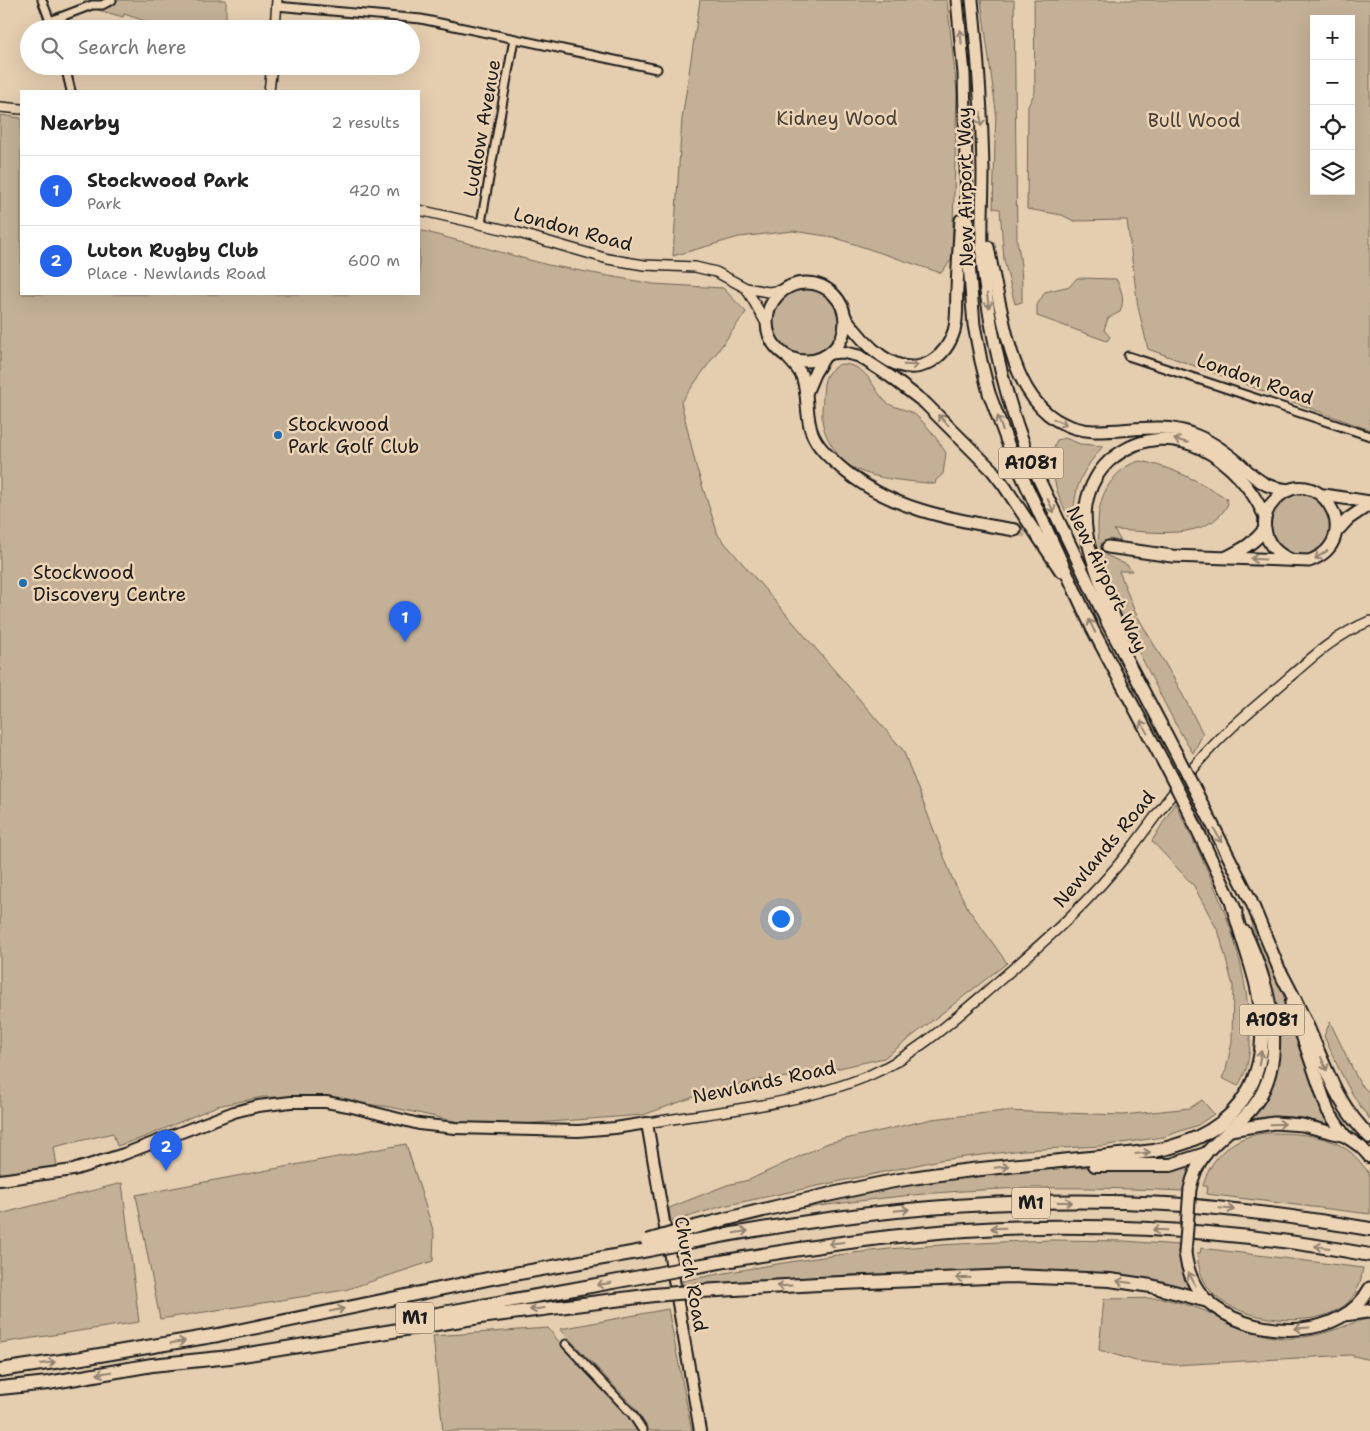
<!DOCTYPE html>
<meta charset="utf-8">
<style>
body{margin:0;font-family:"Shantell Sans",sans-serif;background:#f6f6f6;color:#222}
.controls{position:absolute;right:15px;top:15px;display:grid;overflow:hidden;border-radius:0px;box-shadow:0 5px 20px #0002}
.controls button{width:45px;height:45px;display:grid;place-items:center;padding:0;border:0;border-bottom:1px solid #e0e0e0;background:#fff;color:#222;font:25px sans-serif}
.you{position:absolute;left:780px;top:918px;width:18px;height:18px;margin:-12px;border:4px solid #fff;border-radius:50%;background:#1a73e8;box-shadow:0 0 0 8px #1a73e833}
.badge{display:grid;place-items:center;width:32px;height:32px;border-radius:50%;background:#2563eb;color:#fff;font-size:16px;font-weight:700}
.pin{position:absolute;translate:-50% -41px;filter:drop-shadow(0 1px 2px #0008)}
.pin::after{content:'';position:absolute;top:26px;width:18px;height:15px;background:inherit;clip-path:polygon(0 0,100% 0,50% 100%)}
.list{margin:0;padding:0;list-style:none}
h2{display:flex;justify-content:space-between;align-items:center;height:65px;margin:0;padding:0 20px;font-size:21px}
h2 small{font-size:16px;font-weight:400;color:#767676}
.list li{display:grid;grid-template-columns:32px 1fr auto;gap:15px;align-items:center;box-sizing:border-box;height:70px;padding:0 20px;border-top:1px solid #e0e0e0}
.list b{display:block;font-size:19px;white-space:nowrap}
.list p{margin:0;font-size:16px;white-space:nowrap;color:#767676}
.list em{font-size:16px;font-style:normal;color:#767676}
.icon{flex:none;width:28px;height:28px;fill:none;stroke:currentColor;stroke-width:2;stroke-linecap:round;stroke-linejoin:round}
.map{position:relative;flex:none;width:1370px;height:1431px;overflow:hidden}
.search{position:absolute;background:#fff;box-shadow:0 5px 20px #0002;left:20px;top:20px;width:400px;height:55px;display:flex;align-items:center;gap:12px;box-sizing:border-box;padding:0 18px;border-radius:28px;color:#767676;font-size:19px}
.panel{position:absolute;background:#fff;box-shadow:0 5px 20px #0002;left:20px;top:90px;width:400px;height:205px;border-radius:0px}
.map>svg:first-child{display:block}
.green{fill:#c3b096;stroke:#706659;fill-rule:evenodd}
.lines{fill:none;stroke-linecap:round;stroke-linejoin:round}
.primary-tunnel{stroke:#bdaa92;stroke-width:11;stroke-dasharray:11 5.5;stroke-linecap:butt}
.minor-casing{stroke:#1c1c1c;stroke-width:11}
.tertiary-casing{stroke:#1c1c1c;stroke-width:12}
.secondary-casing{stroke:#1c1c1c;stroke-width:14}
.primary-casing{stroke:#1c1c1c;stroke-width:15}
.trunk-casing{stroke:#1c1c1c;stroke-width:15}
.motorway-casing{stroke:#1c1c1c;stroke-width:16}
.minor{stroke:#edd4b5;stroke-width:7}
.tertiary{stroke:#edd4b5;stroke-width:9}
.secondary{stroke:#edd4b5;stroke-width:10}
.primary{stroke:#edd4b5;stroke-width:11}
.trunk{stroke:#edd4b5;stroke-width:11}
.motorway{stroke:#edd4b5;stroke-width:12}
.trunk-bridge-casing{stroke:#1c1c1c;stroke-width:15;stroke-linecap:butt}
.motorway-bridge-casing{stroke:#1c1c1c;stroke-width:16;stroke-linecap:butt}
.trunk-bridge{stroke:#edd4b5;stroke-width:11}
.motorway-bridge{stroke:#edd4b5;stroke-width:12}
.oneway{stroke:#8f8170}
.poi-dot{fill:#1f6fb2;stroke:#edd4b5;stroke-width:2}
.labels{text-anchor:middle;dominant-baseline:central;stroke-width:5;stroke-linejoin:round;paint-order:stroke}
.shield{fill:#edd4b5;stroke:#5b534a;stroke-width:1}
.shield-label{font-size:18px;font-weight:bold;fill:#1c1c1c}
.park-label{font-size:19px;fill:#46413a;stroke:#edd4b5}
.street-label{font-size:19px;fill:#1c1c1c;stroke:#edd4b5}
.poi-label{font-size:19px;fill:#1c1c1c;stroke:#edd4b5;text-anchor:start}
</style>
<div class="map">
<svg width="1370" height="1431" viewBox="0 0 1370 1431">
<rect width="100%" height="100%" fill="#e5cdaf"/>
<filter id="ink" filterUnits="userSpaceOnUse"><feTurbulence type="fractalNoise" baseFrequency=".02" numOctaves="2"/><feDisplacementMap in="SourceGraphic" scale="10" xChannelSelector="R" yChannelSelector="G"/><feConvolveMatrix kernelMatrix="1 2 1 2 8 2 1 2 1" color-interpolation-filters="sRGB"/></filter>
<g filter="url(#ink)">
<g class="green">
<path d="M94 0H226V29H169L124 14 123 17 98 10Z"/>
<path d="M700 0H947L957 93 952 259 941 273 833 237 793 231 739 237 673 256 682 119Z"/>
<path d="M981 0H1014L1017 241C1022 262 1022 281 1022 302L1015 304 1004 260 1000 209 993 208 996 111Z"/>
<path d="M1034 0H1370V430L1148 349 1138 307 1127 220 1074 221 1062 215 1027 209 1028 106 1035 92ZM1314 19H1351V191H1314Z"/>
<path d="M0 115 21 118V294H419V230L548 265 653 284 723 288 746 312 681 402 696 466 718 535 903 750 953 880 969 910 1007 963 884 1058 808 1075 759 1080 711 1091 643 1115 482 1127 390 1107 318 1098 263 1097 217 1106 145 1137 117 1146 113 1133 54 1147 57 1166 0 1178Z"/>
<path d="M1077 278 1116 279C1122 290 1125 300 1120 312L1108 318 1104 330 1110 337 1107 341 1037 316V305L1045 292 1070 286Z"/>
<circle cx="807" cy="322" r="35"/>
<path d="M841 364C869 365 870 386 886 402 891 407 907 409 914 414 927 424 937 439 946 453L943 474 936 480 935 484C906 480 868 481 843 461 839 458 836 451 832 446 821 428 821 419 823 398 824 381 823 372 841 364Z"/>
<path d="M1065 438 1080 444 1103 446C1080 474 1075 484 1073 522 1057 503 1046 462 1057 440Z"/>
<path d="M1140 461C1172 467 1199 481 1226 498L1228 504C1208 543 1151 531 1114 530L1121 541 1109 539 1106 555 1127 565 1132 571H1119L1135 612 1177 684 1203 734 1193 753C1176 727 1163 700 1149 672 1125 625 1075 533 1110 483 1118 472 1127 464 1140 461Z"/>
<path d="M1303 492 1324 501 1333 529C1330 534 1328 542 1324 546 1294 573 1251 536 1277 506 1280 502 1284 497 1288 495 1292 493 1298 493 1303 492Z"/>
<path d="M1175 803C1208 870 1240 932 1248 1008 1250 1027 1252 1046 1247 1065 1246 1072 1241 1080 1238 1086L1222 1078 1226 1070 1232 1042 1233 986 1219 933 1194 886 1152 841Z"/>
<path d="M1254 925 1281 989 1324 1110 1333 1126C1302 1116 1283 1114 1251 1119 1298 1052 1277 996 1252 926Z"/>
<path d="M1330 1022 1360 1084 1370 1093V1119C1349 1094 1337 1065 1324 1036Z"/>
<path d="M1202 1100 1214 1114 1198 1125 1163 1137 1101 1146 1023 1150 940 1160 723 1206 671 1222 669 1208 727 1185 749 1180 828 1143 932 1119 1005 1111 1123 1115 1190 1108Z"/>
<path d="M1266 1133C1299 1133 1339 1134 1361 1163 1364 1167 1368 1171 1370 1176 1370 1185 1370 1204 1370 1214L1206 1194 1207 1186H1203C1211 1155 1234 1136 1266 1133Z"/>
<path d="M406 1144 434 1233 433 1261 345 1290 160 1319 136 1195Z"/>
<path d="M1195 1161 1183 1191C1116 1188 1048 1186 981 1190 915 1193 849 1202 783 1211L912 1182 1036 1169 1084 1167 1169 1169Z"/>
<path d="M122 1183 139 1322 0 1343V1214Z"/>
<path d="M1052 1240 1124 1241 1178 1245 1193 1292 1143 1278 1091 1272 1031 1270 848 1275 682 1285V1281C750 1268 819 1256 889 1249 943 1244 998 1242 1052 1240Z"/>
<path d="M1201 1248 1363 1268C1361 1283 1356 1296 1345 1305 1314 1330 1241 1321 1214 1295 1203 1283 1198 1269 1197 1253H1200Z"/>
<path d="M1161 1298C1176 1302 1192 1305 1205 1311 1226 1321 1258 1336 1281 1338 1299 1339 1320 1335 1337 1329 1349 1325 1358 1320 1370 1319V1360L1350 1355 1175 1365 1136 1361 1099 1350 1104 1299Z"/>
<path d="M668 1309 692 1431H650L634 1407 560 1329Z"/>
<path d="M548 1328 572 1358 629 1418 637 1431H443L433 1336Z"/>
</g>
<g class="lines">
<path class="primary-tunnel" d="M1015 530 1108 547"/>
<defs>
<g id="minor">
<path d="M42 0 53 29"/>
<path d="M276 6 421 19 657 69"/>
<path d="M50 21 92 5H102L112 0"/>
<path d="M65 66 71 91"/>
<path d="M481 223 514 39"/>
<path d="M1128 356 1370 436"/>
<path d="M566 1344 632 1414 643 1431"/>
</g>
<g id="tertiary">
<path d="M275 29 277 0"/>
<path d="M269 91 272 66"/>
<path d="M0 107 21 109"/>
<path d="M419 210 515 232 608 259 644 265 695 267 716 272 746 288 768 292 783 290"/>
<path d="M746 288 766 323"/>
<path d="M647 1123C720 1111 802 1104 870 1075 913 1056 950 1023 985 993 1039 946 1087 906 1131 849 1157 815 1181 779 1210 749 1233 724 1260 703 1285 681 1311 658 1337 634 1370 621"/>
</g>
<path id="secondary" d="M0 1180 73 1170 124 1154 234 1112 258 1106 291 1102H326L348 1106 419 1124 455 1128 578 1131 615 1128 647 1123 700 1431"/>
<g id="primary">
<circle cx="806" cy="322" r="39"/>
<path d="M788 358C793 363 799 370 802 376 809 394 805 415 812 433 817 446 828 456 838 465 887 509 952 520 1015 530"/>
<path d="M806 393 814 374 825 356"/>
<path d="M1324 495 1370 502"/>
<path d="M1338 530 1348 519 1370 504"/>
<path d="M1108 547 1172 556 1309 561C1370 539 1315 455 1274 501 1267 508 1263 519 1265 529 1267 545 1277 554 1291 560"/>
<path d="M1227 557C1243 549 1254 543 1265 529"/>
</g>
<g id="trunk">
<path d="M957 0 964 74 968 252 974 325 981 361 989 393 1011 452 1093 630 1167 769"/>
<path d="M972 0C978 57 982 113 983 171 983 203 980 237 983 269 991 338 1006 404 1033 467L1108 624 1177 755"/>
<path d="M988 247C992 268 996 289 1001 310 1012 363 1029 428 1094 431 1126 432 1162 422 1192 434 1210 440 1226 452 1240 464 1248 472 1257 480 1267 485 1274 488 1282 489 1289 490"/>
<path d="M845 317C862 341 897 383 932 361 943 354 950 344 954 331 958 318 956 302 957 289 958 266 959 243 961 220"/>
<path d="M830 353 842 352 859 356 891 377 925 403 992 470 1005 487 1061 571"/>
<path d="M1124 642C1110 603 1080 546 1086 505 1089 487 1099 468 1114 457 1172 412 1240 460 1265 517"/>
<path d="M1196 792 1251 901 1284 981"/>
<path d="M1186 806 1236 911"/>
<path d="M1291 1003 1328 1111 1345 1136"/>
<path d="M1230 1130 1274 1123 1302 1125 1345 1136 1361 1147 1370 1157"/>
<path d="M1190 1189C1199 1148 1220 1142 1246 1115 1294 1066 1270 986 1245 932"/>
<path d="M1185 1253C1188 1275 1197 1295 1216 1308 1260 1339 1342 1340 1370 1288"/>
</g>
<g id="motorway">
<path d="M1281 973C1293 995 1304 1018 1314 1042 1330 1079 1340 1108 1370 1137"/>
<path d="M1369 1155 1370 1156"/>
<path d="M1095 1165H1171L1205 1154"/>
<path d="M691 1228C758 1211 826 1194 894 1181 980 1166 1067 1162 1154 1151 1244 1134 1277 1071 1256 983 1249 956 1239 929 1232 903"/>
<path d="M694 1241C849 1211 1009 1195 1167 1204 1235 1208 1303 1218 1370 1229"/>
<path d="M697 1266C771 1253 844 1241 918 1234 1063 1219 1227 1228 1370 1255"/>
<path d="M701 1291 818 1284 1012 1276 1110 1280 1151 1286 1208 1301"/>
<path d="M1348 1314 1370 1311"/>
<path d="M405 1320 651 1275"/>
<path d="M0 1370 82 1358 218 1335 497 1277 648 1250"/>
<path d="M0 1388 48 1383 152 1365 230 1357 480 1317 654 1295"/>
</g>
</defs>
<use href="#minor" class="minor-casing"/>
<use href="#tertiary" class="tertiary-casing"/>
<use href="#secondary" class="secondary-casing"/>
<use href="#primary" class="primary-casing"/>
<use href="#trunk" class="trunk-casing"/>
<use href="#motorway" class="motorway-casing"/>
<use href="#minor" class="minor"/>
<use href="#tertiary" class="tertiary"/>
<use href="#secondary" class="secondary"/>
<use href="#primary" class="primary"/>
<use href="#trunk" class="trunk"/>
<use href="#motorway" class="motorway"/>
<defs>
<g id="trunk-bridge">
<path d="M1177 755 1196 792"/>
<path d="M1167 769 1186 806"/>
<path d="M1185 1253 1190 1189"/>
</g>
<g id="motorway-bridge">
<path d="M647 1241 691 1228"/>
<path d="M648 1250 694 1241"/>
<path d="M651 1275 697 1266"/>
<path d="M654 1295 701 1291"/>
</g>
</defs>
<use href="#trunk-bridge" class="trunk-bridge-casing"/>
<use href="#motorway-bridge" class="motorway-bridge-casing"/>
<use href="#trunk-bridge" class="trunk-bridge"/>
<use href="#motorway-bridge" class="motorway-bridge"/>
</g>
<defs><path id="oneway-shaft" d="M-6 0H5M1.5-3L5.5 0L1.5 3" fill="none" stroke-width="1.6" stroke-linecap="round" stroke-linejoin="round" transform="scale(1.25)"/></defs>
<g class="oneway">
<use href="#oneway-shaft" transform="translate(961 37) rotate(-95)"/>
<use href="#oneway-shaft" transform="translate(981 119) rotate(88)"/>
<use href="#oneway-shaft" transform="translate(988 301) rotate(82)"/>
<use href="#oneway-shaft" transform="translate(911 365) rotate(2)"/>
<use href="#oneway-shaft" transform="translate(943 420) rotate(-135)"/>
<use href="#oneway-shaft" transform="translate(1060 422) rotate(26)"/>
<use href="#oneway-shaft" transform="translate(1000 423) rotate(-110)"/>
<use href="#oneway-shaft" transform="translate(1181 441) rotate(-166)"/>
<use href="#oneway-shaft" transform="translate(1051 506) rotate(64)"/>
<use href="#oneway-shaft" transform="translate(1321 555) rotate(147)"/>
<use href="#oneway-shaft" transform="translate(1258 559) rotate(-177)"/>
<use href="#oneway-shaft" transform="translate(1092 626) rotate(-115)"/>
<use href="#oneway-shaft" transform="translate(1144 727) rotate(-118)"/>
<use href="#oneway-shaft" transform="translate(1218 836) rotate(62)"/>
<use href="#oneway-shaft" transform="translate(1260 1058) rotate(-80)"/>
<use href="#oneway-shaft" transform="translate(1324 1064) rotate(67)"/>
<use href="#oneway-shaft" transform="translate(1278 1124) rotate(-2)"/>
<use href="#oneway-shaft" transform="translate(1143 1153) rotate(-7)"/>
<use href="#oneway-shaft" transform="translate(1002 1167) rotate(-6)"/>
<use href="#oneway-shaft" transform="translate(1065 1202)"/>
<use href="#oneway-shaft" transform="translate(1227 1209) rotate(5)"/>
<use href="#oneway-shaft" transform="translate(902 1210) rotate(-6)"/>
<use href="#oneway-shaft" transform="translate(998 1228) rotate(178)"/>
<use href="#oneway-shaft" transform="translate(1160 1230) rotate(-178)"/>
<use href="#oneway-shaft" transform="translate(741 1232) rotate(-10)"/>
<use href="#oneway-shaft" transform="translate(836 1243) rotate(173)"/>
<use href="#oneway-shaft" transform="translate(1322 1247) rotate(-172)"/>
<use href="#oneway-shaft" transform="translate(963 1278) rotate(178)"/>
<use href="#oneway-shaft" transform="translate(1192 1279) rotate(-117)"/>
<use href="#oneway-shaft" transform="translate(1124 1282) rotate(-172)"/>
<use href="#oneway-shaft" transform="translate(604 1284) rotate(170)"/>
<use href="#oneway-shaft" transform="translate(784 1286) rotate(176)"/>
<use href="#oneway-shaft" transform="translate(537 1309) rotate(173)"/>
<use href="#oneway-shaft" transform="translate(337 1310) rotate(-12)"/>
<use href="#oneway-shaft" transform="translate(1302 1328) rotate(176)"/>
<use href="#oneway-shaft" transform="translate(178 1342) rotate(-10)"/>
<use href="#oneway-shaft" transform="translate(48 1363) rotate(-8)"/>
<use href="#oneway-shaft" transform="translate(104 1373) rotate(170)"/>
</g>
</g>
<g class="poi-dot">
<circle cx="278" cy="435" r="5"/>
<circle cx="23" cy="583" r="5"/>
</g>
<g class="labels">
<g class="shield">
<rect x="998.5" y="447.5" width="65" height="31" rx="4"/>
<rect x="1239.5" y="1004.5" width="65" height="31" rx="4"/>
<rect x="1012" y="1187.5" width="38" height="31" rx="4"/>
<rect x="396" y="1302.5" width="38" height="31" rx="4"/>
</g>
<g class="shield-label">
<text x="1031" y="463">A1081</text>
<text x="1272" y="1020">A1081</text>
<text x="1031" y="1203">M1</text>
<text x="415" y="1318">M1</text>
</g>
<g class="park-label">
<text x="837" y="118">Kidney Wood</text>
<text x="1194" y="120">Bull Wood</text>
</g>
<g class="street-label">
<text transform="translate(482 128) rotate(-80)">Ludlow Avenue</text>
<text transform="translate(965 187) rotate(-91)">New Airport Way</text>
<text transform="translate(573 229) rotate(15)">London Road</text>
<text transform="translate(1255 379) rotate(19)">London Road</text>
<text transform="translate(1107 579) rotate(64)">New Airport Way</text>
<text transform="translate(1104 849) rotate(-50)">Newlands Road</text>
<text transform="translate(764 1082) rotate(-12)">Newlands Road</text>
<text transform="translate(691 1274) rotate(80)">Church Road</text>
</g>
<g class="poi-label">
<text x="288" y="424">Stockwood<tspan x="288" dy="22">Park Golf Club</tspan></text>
<text x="33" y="572">Stockwood<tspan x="33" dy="22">Discovery Centre</tspan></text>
</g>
</g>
</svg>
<div class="controls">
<button>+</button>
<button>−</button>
<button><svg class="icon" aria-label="locate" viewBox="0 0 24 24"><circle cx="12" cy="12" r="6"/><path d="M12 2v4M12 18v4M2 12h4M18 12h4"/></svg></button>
<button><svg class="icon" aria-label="layers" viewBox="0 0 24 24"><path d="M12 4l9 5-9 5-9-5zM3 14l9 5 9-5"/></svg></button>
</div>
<div class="you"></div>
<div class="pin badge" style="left:405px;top:642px">1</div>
<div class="pin badge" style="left:166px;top:1171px">2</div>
<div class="search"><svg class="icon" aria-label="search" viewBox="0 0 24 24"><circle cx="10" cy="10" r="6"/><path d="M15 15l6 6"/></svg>Search here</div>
<section class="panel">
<h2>Nearby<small>2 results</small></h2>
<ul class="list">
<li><span class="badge">1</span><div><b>Stockwood Park</b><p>Park</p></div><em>420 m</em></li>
<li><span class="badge">2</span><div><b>Luton Rugby Club</b><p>Place · Newlands Road</p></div><em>600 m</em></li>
</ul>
</section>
</div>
